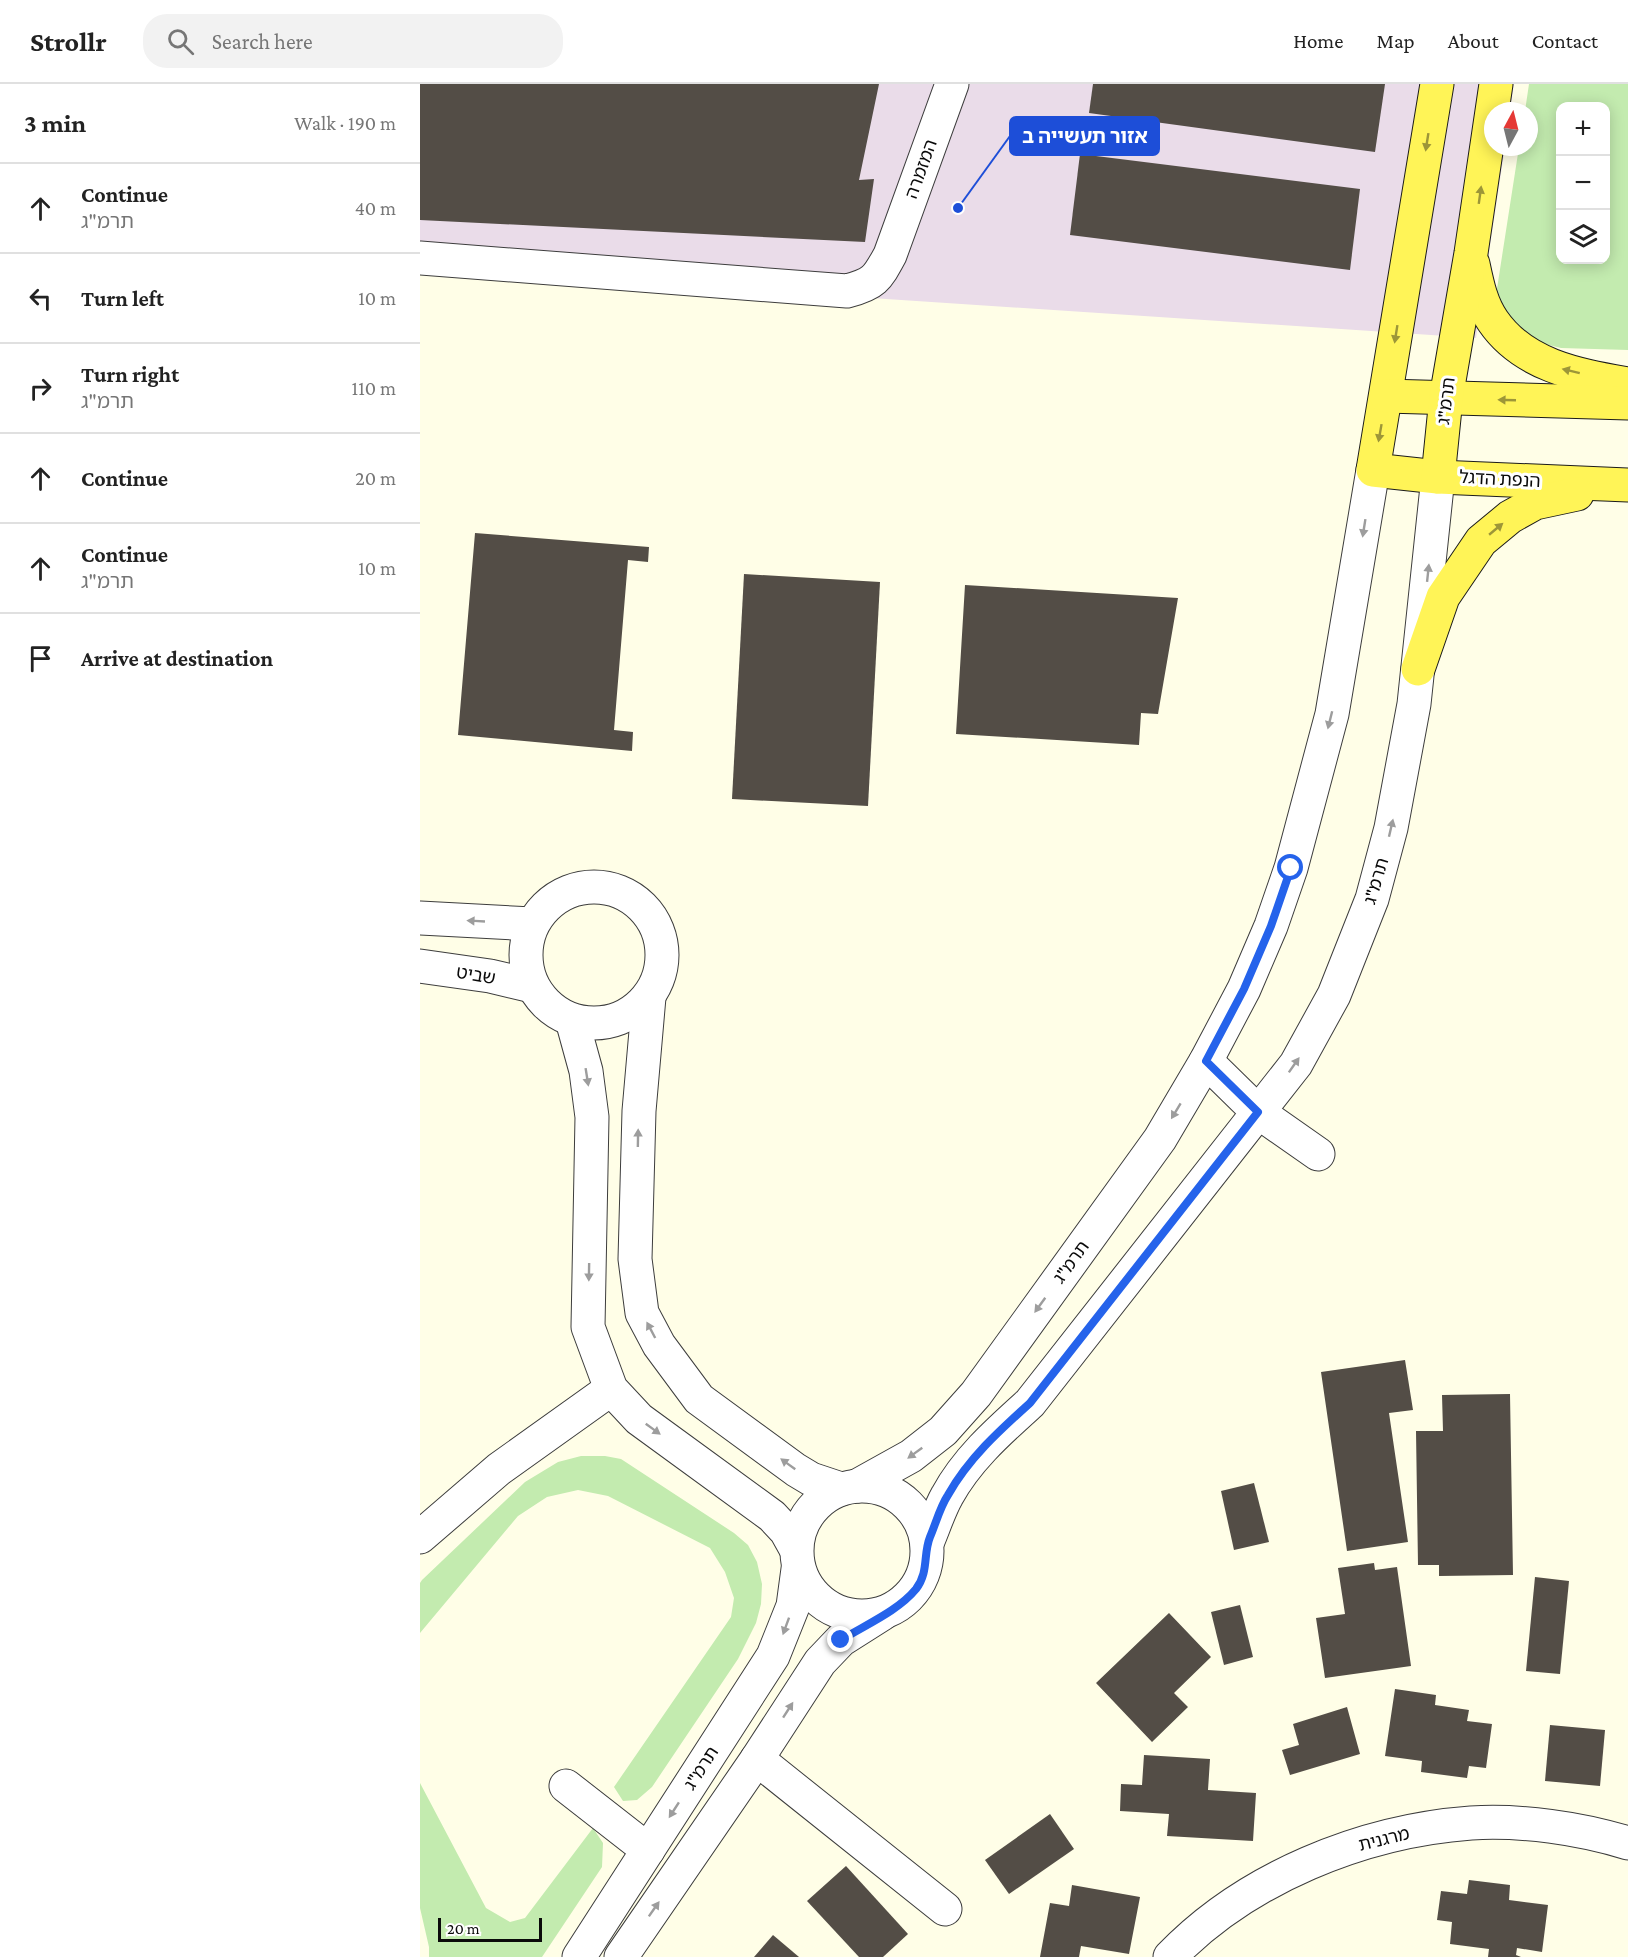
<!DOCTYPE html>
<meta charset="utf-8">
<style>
body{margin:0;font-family:"Crimson Pro","Noto Sans Hebrew",serif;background:#f2f2f2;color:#222}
.controls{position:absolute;right:18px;top:18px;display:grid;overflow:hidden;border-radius:12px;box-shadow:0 3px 15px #0003}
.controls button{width:54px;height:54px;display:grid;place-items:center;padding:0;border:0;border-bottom:2px solid #e0e0e0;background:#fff;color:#222;font:30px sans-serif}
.compass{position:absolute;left:1064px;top:18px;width:54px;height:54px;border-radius:50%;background:#fff;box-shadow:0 3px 15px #0003;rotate:7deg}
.scale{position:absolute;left:18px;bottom:15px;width:104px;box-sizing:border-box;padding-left:6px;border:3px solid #0a0a0a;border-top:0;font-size:16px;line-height:21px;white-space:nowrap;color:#0a0a0a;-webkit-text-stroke:4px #fff;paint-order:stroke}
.stop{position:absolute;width:18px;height:18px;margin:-14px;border:4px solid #2563eb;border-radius:50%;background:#fff}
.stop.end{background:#2563eb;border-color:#fff;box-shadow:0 2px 6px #0008}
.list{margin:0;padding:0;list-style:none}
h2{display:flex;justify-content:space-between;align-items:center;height:78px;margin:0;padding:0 24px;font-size:26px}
h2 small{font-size:20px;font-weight:400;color:#767676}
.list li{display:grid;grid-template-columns:39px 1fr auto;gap:18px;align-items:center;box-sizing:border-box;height:90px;padding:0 24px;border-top:2px solid #e0e0e0}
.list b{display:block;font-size:22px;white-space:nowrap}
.list p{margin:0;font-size:20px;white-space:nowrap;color:#767676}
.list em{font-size:20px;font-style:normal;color:#767676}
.icon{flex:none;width:33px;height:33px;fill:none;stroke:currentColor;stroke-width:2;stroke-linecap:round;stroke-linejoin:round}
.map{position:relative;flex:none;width:1208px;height:1873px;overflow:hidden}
header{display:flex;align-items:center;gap:36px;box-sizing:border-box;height:84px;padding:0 30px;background:#fff;border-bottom:2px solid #e0e0e0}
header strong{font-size:28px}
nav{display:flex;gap:33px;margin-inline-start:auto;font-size:21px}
.search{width:420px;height:54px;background:#f2f2f2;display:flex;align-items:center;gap:15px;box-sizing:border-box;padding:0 21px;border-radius:24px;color:#767676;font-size:22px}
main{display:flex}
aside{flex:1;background:#fff}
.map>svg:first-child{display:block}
.industrial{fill:#eadce9}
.green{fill:#c3ebaf;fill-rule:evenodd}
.building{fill:#534d46}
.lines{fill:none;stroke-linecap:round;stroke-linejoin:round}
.minor-casing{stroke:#3d3d3d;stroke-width:35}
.major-casing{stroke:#1b1b1b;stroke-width:35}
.minor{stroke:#fff;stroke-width:33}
.major{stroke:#fff457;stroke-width:33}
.oneway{fill:#9d9638}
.oneway2{fill:#9d9d9d}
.route{stroke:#2563eb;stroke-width:8}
.labels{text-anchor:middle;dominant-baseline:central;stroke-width:6;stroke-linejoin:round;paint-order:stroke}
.street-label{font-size:18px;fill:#0a0a0a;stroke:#fff}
.leader{fill:none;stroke:#1d4ed8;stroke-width:2}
.callout-dot{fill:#1d4ed8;stroke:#fff;stroke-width:2}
.callout{fill:#1d4ed8;stroke:#1d4ed8;stroke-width:2}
.callout-label{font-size:20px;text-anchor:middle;font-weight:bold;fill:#fff}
</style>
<header>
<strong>Strollr</strong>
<div class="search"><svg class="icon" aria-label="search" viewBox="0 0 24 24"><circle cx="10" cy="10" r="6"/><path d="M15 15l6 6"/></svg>Search here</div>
<nav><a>Home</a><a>Map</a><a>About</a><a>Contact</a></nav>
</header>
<main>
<aside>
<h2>3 min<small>Walk · 190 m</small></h2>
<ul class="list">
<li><svg class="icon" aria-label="ahead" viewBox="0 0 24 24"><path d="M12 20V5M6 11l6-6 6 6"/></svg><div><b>Continue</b><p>תרמ&quot;ג</p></div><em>40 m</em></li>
<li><svg class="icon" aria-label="left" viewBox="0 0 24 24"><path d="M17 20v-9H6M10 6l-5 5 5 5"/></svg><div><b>Turn left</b></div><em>10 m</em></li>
<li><svg class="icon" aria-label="right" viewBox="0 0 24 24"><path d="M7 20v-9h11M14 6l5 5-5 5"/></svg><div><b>Turn right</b><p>תרמ&quot;ג</p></div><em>110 m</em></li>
<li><svg class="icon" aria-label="ahead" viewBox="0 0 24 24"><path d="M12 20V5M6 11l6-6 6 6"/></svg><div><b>Continue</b></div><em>20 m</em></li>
<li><svg class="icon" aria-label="ahead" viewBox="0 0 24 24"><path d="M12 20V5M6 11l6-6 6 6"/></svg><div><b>Continue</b><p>תרמ&quot;ג</p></div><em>10 m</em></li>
<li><svg class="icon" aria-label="arrive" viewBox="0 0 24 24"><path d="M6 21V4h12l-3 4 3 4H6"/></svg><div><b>Arrive at destination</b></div></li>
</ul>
</aside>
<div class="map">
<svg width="1208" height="1873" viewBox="0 0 1208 1873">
<rect width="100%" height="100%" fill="#fffee7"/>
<path class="industrial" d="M0 0H1094L1090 27H1073V63H1085L1056 254 0 184Z"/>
<g class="green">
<path d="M1109 0H1208V266L1141 264 1096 253 1076 211 1099 63H1109V27H1105ZM1140 22H1186V176H1140Z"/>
<path d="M161 1372H185L201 1375 314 1449 328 1461 337 1478 342 1500 341 1520 336 1539 318 1575 232 1703 217 1716 203 1717 194 1703 311 1533 314 1514 305 1488 290 1464 188 1412 158 1406 127 1413 98 1432 0 1549V1499L2 1496 105 1398 138 1378Z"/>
<path d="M0 1699 66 1824 90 1838 105 1834 173 1744 183 1759 182 1783 122 1873H9V1863L0 1824Z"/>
</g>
<g class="building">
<path d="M0 0H459L439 96 454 95 445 158 0 136Z"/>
<path d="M673 0H965L955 68 669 29Z"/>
<path d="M660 70 940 105 930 186 650 151Z"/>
<path d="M55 449 229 463 228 478 208 476 194 646 213 648 212 667 38 651Z"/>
<path d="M324 490 460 498 448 722 312 715Z"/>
<path d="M545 501 758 514 738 630 721 629 719 661 536 650Z"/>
<path d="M985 1276 993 1326 969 1329 988 1458 927 1467 901 1288Z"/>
<path d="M1090 1310 1093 1491 1019 1492V1481H998L996 1347H1023L1022 1311Z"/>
<path d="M834 1399 849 1458 814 1466 801 1407Z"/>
<path d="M954 1479 955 1486 977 1483 991 1582 905 1594 896 1534 925 1530 918 1484Z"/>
<path d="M1115 1493 1149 1497 1140 1590 1106 1587Z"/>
<path d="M820 1521 833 1573 804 1581 791 1528Z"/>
<path d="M749 1529 791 1573 754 1609 768 1623 732 1658 676 1599Z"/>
<path d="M975 1605 1016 1611 1015 1621 1049 1626 1047 1637 1072 1640 1066 1684 1049 1682 1047 1694 1001 1688 1002 1677 965 1672Z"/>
<path d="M927 1623 940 1670 870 1691 862 1666 879 1661 873 1640Z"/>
<path d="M1130 1641 1185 1646 1180 1702 1125 1697Z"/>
<path d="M724 1671 790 1675 788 1706 836 1709 833 1757 747 1752 749 1730 700 1727 701 1700 722 1701Z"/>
<path d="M630 1730 654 1765 589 1810 565 1776Z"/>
<path d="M426 1782 488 1850 463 1873H439L387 1817Z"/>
<path d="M1049 1796 1090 1801 1089 1816 1128 1821 1122 1868 1097 1864 1096 1871 1101 1873H1068L1069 1865 1030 1860 1032 1838 1017 1836 1021 1807 1047 1810Z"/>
<path d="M652 1801 720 1813 709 1870 661 1862 659 1873H620L630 1819 649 1822Z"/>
<path d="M353 1851 379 1873H334Z"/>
</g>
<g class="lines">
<defs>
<g id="minor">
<path d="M0 174 427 207C454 200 457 195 470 171L532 0"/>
<circle cx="174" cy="871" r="68"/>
<path d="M0 834 112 840"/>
<path d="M0 882 70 892 112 902"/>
<path d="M229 913 219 1027 215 1175 222 1229 239 1261 279 1315 376 1386 391 1395 421 1405"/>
<path d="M152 936 166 987 172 1033 168 1243 191 1305 219 1335 352 1432 366 1447 376 1465"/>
<path d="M786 977 838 1028 898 1070"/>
<circle cx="442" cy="1467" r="65"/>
<path d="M437 1402 491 1372 523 1347 556 1310 740 1055 786 977 824 905 851 842 871 784 912 630 953 386"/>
<path d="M0 1453 79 1385 191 1305"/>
<path d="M507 1459C514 1443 519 1426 527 1412 547 1375 579 1347 610 1319L876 980 914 911 952 815 971 744 994 620 1018 393"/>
<path d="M337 1675 525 1825"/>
<path d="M146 1702 228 1766"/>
<path d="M159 1873 353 1572 373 1522 378 1485"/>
<path d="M201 1873 337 1675 400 1578 421 1556 462 1530"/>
<path d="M750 1873C826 1794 942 1747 1051 1739 1102 1736 1159 1744 1208 1759"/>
</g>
<g id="major">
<path d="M1017 0 953 386 1018 393 1208 401"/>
<path d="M1053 180C1057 199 1061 220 1073 237 1104 282 1158 291 1208 300"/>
<path d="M966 312 1208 319"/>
<path d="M1018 393 1026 314 1051 169 1076 0"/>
<path d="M998 585 1023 513 1061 457 1090 433 1115 419 1157 410"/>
</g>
</defs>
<use href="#minor" class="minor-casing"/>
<use href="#major" class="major-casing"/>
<use href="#minor" class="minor"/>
<use href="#major" class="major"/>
</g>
<defs><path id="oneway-solid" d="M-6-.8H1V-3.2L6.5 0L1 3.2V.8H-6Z" transform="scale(1.5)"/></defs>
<g class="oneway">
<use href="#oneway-solid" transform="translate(1007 58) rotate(99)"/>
<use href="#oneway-solid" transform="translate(1060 111) rotate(-82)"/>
<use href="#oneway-solid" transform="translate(976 250) rotate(99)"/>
<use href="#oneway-solid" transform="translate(1151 287) rotate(-166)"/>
<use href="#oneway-solid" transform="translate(1087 316) rotate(-178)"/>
<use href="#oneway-solid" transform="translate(960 349) rotate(100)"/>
<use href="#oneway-solid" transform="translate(1076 445) rotate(-40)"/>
</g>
<g class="oneway2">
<use href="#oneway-solid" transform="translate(944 444) rotate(99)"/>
<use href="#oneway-solid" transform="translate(1008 489) rotate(-84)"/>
<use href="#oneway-solid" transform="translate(910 636) rotate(104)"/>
<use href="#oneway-solid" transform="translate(971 744) rotate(-77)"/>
<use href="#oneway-solid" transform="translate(56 837) rotate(-177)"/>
<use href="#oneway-solid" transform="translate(874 981) rotate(-55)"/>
<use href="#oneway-solid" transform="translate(167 993) rotate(81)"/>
<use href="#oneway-solid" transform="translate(756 1027) rotate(121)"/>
<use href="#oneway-solid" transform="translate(218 1054) rotate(-89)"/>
<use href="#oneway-solid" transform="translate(169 1188) rotate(91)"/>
<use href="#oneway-solid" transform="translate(620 1221) rotate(126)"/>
<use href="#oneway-solid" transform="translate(231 1246) rotate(-118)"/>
<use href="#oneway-solid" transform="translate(233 1345) rotate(36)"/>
<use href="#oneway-solid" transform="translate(495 1369) rotate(144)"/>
<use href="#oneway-solid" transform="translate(368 1380) rotate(-144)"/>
<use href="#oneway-solid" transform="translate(366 1542) rotate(110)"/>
<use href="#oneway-solid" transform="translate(368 1626) rotate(-57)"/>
<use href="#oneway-solid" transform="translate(254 1726) rotate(123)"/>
<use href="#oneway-solid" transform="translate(234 1825) rotate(-55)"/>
</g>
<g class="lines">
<path class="route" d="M421 1556C445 1541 478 1527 496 1505 509 1488 503 1470 510 1453 516 1439 520 1423 528 1411 549 1374 579 1347 610 1319L838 1028 786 977 824 905 851 842 871 784"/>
</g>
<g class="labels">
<g class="street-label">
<text transform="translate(501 85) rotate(-70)">המזמרה</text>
<text transform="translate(1026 317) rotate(-83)">תרמ"ג</text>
<text transform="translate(1080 395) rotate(3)">הנפת הדגל</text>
<text transform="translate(956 797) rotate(-73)">תרמ"ג</text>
<text transform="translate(56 891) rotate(10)">שביט</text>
<text transform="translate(651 1178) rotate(-54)">תרמ"ג</text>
<text transform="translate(281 1684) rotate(-57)">תרמ"ג</text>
<text transform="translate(964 1755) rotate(-14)">מרגנית</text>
</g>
</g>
<path class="leader" d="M538 124L590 52"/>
<circle class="callout-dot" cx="538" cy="124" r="6"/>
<rect class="callout" x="590" y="33" width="149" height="38" rx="6"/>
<g class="callout-label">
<text x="665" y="59">אזור תעשייה ב</text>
</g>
</svg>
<div class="controls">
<button>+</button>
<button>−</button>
<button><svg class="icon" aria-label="layers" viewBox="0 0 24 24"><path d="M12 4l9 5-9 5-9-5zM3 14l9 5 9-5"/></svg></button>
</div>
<svg class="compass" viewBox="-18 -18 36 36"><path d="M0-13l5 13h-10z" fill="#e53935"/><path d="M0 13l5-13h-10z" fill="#767676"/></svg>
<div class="scale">20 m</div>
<div class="stop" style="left:871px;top:784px"></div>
<div class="stop end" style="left:421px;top:1556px"></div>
</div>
</main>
